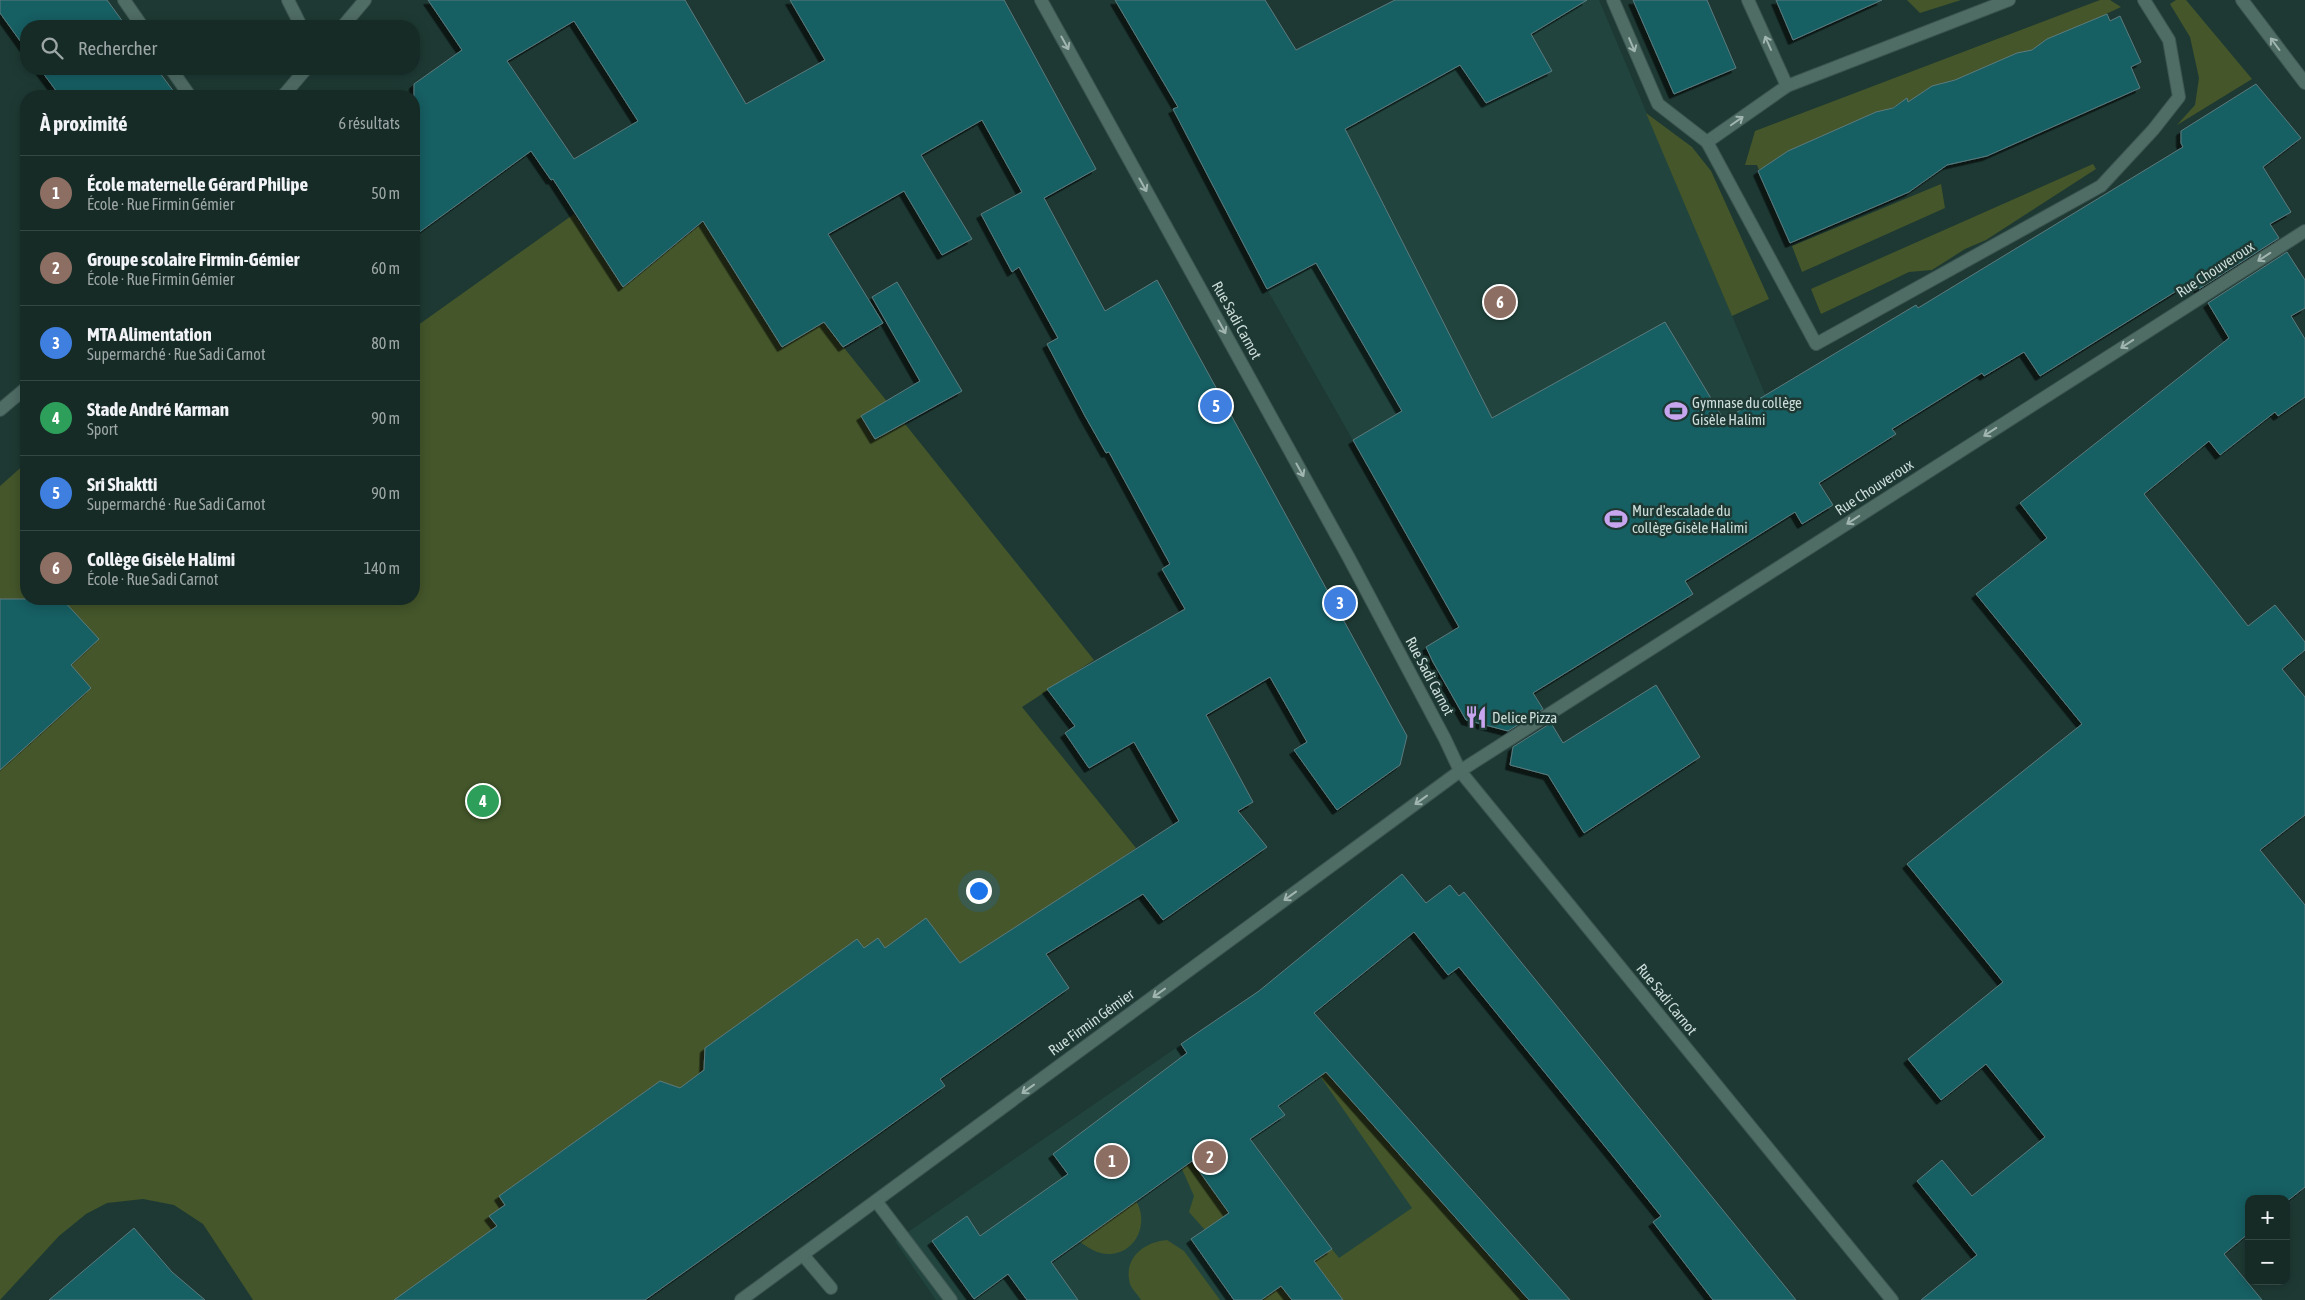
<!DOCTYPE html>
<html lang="fr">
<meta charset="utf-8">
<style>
body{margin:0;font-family:"Asap Condensed",sans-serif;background:#233732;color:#f1f3f6}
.controls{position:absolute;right:15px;bottom:15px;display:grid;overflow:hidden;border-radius:10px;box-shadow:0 2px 12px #0003}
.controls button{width:45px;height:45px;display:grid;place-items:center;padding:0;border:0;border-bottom:1px solid #354743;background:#162b26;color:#f1f3f6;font:25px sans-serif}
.you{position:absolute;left:978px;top:890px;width:18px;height:18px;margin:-12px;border:4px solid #fff;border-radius:50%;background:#1a73e8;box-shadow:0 0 0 8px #1a73e833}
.badge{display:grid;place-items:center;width:32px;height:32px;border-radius:50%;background:#c8a6ef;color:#fff;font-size:16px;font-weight:700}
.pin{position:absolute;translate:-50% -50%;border:2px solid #fff;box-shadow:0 1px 5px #0006}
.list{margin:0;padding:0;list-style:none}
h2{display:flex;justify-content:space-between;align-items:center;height:65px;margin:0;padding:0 20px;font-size:21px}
h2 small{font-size:16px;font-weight:400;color:#9ea7a7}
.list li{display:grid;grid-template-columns:32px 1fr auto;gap:15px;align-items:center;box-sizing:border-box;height:75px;padding:0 20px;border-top:1px solid #354743}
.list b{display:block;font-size:19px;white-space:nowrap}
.list p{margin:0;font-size:16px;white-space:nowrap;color:#9ea7a7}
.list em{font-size:16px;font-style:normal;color:#9ea7a7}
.icon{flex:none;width:28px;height:28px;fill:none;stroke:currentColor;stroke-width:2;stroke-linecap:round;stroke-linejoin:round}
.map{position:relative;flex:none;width:2305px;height:1300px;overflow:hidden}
.search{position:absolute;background:#162b26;box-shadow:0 2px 12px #0003;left:20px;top:20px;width:400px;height:55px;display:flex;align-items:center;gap:12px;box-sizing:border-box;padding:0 18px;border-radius:20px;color:#9ea7a7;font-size:19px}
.panel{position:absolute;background:#162b26;box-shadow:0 2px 12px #0003;left:20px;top:90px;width:400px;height:515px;border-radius:20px}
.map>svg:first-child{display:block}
.built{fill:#21453e}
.green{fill:#44562a}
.building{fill:#155e64;stroke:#5c7b7e;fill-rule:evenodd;filter:url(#shadow)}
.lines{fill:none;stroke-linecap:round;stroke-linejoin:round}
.service-casing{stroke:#3c5550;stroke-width:14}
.minor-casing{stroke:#3c5550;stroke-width:14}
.service{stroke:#4f6c65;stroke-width:12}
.minor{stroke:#4f6c65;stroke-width:12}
.oneway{stroke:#a1b5b0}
.labels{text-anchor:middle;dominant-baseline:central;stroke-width:5;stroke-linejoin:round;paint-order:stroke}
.street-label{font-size:15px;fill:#cdddd9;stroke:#1e3933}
.poi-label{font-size:15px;fill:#cdddd9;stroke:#1e3933;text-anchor:start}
</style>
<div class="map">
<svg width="2305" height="1300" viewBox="0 0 2305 1300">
<defs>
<filter id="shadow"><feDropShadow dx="-4.5" dy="4.5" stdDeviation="0" flood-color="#0009"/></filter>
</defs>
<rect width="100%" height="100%" fill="#1e3933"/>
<g class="built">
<path d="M1395 0H1599L1781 432 1459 627 1267 289 1173 109 1369 15Z"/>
<path d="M1259 991 1289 1030 1528 1300H936L895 1241Z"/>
</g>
<g class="green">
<path d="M1907 0H1961L1920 13Z"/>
<path d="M2100 0H2110L2121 7 2106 14 2107 18 2018 58 2014 54 1986 72 1924 91 1913 109 1906 99 1879 116 1876 112 1849 129 1846 125 1847 130 1786 152 1787 158 1759 170 1757 165H1745L1755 131Z"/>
<path d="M2176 0H2186L2252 79 2177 125 2195 105 2199 78 2190 37 2170 4Z"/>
<path d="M1646 113 1692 147 1711 171 1769 299 1732 316Z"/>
<path d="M2093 164 2096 169 1986 240 1965 249 1932 270 1909 272 1821 314 1811 289Z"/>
<path d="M1941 184 1945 208 1802 272 1792 246Z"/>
<path d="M574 214 624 287 703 222 782 346 824 322 825 324 1094 660 1022 707 1136 848 498 1300H253L203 1224 174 1205 143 1199 107 1203 86 1214 59 1236 0 1300V486L26 463V599H414V328Z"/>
<path d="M1326 1072 1528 1300H1343L1314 1261 1332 1249 1339 1258 1412 1208 1320 1076Z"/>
<path d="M1193 1162 1229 1213 1205 1230 1189 1212 1194 1196 1182 1169Z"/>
<path d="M1136 1201C1149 1222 1137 1252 1111 1254 1099 1255 1088 1248 1079 1241Z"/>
<path d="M1167 1240 1184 1251 1220 1300H1141C1138 1295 1132 1289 1130 1284 1123 1258 1144 1242 1167 1240Z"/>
<path d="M1281 1286 1292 1300H1261Z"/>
</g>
<g class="building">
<path d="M0 0H107L126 26H26V49L0 13Z"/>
<path d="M428 0H685L746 104 825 60 790 0H1004L1096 169 1044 198 1105 311 1157 280 1407 736 1400 765 1337 810 1294 750 1307 742 1270 677 1206 715 1253 802 1238 811 1267 847 1163 920 1143 894 1046 954 1069 988 940 1079 945 1086 645 1300H394L497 1226 489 1216 505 1205 499 1196 660 1081 680 1088 704 1070 705 1048 857 939 864 948 878 938 885 948 926 918 960 963 1179 821 1134 742 1089 768 1065 733 1075 726 1047 689 1185 609 1162 569 1170 564 1109 452 1106 453 1085 416 1047 344 1058 338 1019 267 1012 272 981 214 1022 192 982 120 921 155 972 239 942 255 904 191 828 234 883 323 843 347 824 322 782 347 703 221 623 287 553 179 551 180 531 151 414 236V84L462 50ZM574 21 638 121 574 159 507 61Z"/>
<path d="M1115 0H1265L1296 50 1395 0H1587L1531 34 1552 71 1486 103 1460 65 1345 129 1492 418 1665 322 1724 420 1916 305 1918 308 2183 147 2181 143V131L2256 84 2301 138 2263 167 2291 212 2270 224 2279 238 2199 289 2194 280 2040 376 2024 352 1984 376 1982 373 1892 429 1896 434 1819 483 1833 505 1802 524 1795 512 1685 581 1693 594 1533 693 1543 709 1508 731 1466 720 1433 662 1426 647 1459 627 1353 440 1402 411 1316 263 1267 289 1173 109 1178 107Z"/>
<path d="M1633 0H1707L1736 68 1674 94Z"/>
<path d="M1776 0H1882L1793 40Z"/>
<path d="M2107 14 2110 21 2120 16 2141 62 2131 67 2140 88 1987 156 1947 165 1909 192 1790 243 1758 171 1788 151 1876 112 1893 108 1907 98 1908 102 1932 86 1955 80 2017 53 2032 50 2047 39Z"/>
<path d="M40 69H157L177 96H60Z"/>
<path d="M2287 252 2305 280V308L2291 316 2305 339V397L2278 416 2275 412 2220 455 2209 441 2144 494 2248 626 2275 605 2305 642V650L2282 669 2305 697V815L2260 850 2305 905V1187L2286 1202V1199H2249V1233L2224 1254 2262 1300H1921L1977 1255 1917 1181 1942 1160 1972 1196 2045 1137 1986 1064 1941 1100 1908 1059 2003 982 1907 864 2082 724 1976 594 2047 538 2020 503 2229 338 2208 303Z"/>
<path d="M897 282 962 391 875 439 861 416 920 381 872 297Z"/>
<path d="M0 599H62L99 639 71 665 91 688 0 770Z"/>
<path d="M1656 685 1700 757 1584 833 1548 775 1510 765 1513 747 1551 723 1563 743Z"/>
<path d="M1402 874 1426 903 1450 885 1459 896 1464 892 1796 1300H1713L1653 1222 1661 1216 1612 1155 1459 967 1448 975 1414 932 1314 1013 1570 1300H1529L1326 1072 1278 1106 1285 1115 1250 1139 1332 1249 1314 1261 1343 1300H1292L1281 1286 1261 1300H1234L1191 1239 1229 1213 1192 1161 1051 1262 1078 1300H1027L1008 1274 974 1299 932 1241 967 1216 980 1236 1068 1174 1053 1154 1187 1053 1181 1044 1259 991Z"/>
<path d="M134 1228 172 1272 205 1300H49Z"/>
</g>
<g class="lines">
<defs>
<g id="service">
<path d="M124 0 142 26"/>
<path d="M288 0 301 26"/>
<path d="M1613 0 1658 104 1707 142 1787 86 2009 0"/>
<path d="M1748 0 1787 86"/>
<path d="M171 69 190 96"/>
<path d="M1707 142 1816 344 2101 186 2153 130 2179 97 2169 40 2144 0"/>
<path d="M876 1201 951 1300"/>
<path d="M803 1255 831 1288"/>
</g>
<g id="minor">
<path d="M1041 0 1349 558 1445 739 1460 771 1892 1300"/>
<path d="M2242 0 2305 83"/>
<path d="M343 26 365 0"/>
<path d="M283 96 306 69"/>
<path d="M0 410 26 388"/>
<path d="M741 1300 1460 771 2305 231"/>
</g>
</defs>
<use href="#service" class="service-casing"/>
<use href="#minor" class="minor-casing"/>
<use href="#service" class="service"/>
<use href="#minor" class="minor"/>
</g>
<defs><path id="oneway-shaft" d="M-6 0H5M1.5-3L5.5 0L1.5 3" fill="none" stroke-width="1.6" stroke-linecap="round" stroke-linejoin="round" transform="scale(1.25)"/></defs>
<g class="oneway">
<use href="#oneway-shaft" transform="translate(1065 43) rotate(61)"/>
<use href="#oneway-shaft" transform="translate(1768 43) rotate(-114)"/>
<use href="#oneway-shaft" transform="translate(2275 44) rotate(-127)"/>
<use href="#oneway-shaft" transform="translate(1632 45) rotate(67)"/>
<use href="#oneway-shaft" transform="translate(1737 121) rotate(-35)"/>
<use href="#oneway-shaft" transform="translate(1143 185) rotate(61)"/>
<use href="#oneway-shaft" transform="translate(2264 257) rotate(147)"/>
<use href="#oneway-shaft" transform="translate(1222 327) rotate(61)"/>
<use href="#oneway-shaft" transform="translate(2127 344) rotate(147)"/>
<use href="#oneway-shaft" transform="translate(1990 432) rotate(147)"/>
<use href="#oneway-shaft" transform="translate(1300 470) rotate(61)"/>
<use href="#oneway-shaft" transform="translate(1853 520) rotate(147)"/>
<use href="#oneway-shaft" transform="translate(1421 800) rotate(144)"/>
<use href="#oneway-shaft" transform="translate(1290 896) rotate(144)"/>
<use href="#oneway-shaft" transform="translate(1159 993) rotate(144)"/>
<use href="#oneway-shaft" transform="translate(1028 1089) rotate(144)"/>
</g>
<defs>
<symbol id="stadium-bare" viewBox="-9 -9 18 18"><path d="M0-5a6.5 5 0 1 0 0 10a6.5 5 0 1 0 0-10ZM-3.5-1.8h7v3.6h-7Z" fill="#c8a6ef" stroke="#1e3933" stroke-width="2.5" paint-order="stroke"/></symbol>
<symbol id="restaurant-bare" viewBox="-9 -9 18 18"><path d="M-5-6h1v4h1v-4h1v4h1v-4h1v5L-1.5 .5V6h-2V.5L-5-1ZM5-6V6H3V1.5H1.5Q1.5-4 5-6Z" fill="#c8a6ef" stroke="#1e3933" stroke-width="2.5" paint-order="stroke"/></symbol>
</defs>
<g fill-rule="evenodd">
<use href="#stadium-bare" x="1660" y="395" width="32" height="32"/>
<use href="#stadium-bare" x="1600" y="503" width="32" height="32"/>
<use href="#restaurant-bare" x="1460" y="701" width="32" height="32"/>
</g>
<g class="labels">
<g class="street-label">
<text transform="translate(2215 269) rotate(-33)">Rue Chouveroux</text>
<text transform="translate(1237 320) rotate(61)">Rue Sadi Carnot</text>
<text transform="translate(1874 487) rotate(-33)">Rue Chouveroux</text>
<text transform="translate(1430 676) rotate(62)">Rue Sadi Carnot</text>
<text transform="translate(1667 999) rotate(51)">Rue Sadi Carnot</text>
<text transform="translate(1091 1022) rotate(-36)">Rue Firmin Gémier</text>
</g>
<g class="poi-label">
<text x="1692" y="402">Gymnase du collège<tspan x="1692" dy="17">Gisèle Halimi</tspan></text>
<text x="1632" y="510">Mur d'escalade du<tspan x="1632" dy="17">collège Gisèle Halimi</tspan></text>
<text x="1492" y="717">Delice Pizza</text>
</g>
</g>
</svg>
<div class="controls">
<button>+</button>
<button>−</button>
</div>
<div class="you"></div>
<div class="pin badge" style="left:1112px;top:1161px;background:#8d6e63">1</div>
<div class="pin badge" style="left:1210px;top:1157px;background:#8d6e63">2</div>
<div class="pin badge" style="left:1340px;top:603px;background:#3f7fe0">3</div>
<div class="pin badge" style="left:483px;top:801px;background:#2e9e5b">4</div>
<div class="pin badge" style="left:1216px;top:406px;background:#3f7fe0">5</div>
<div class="pin badge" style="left:1500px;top:302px;background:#8d6e63">6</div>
<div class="search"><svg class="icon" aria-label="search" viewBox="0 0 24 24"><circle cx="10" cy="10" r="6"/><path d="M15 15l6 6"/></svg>Rechercher</div>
<section class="panel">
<h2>À proximité<small>6 résultats</small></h2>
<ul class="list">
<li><span class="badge" style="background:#8d6e63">1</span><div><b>École maternelle Gérard Philipe</b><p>École · Rue Firmin Gémier</p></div><em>50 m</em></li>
<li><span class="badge" style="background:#8d6e63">2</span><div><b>Groupe scolaire Firmin-Gémier</b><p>École · Rue Firmin Gémier</p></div><em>60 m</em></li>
<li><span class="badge" style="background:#3f7fe0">3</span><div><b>MTA Alimentation</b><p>Supermarché · Rue Sadi Carnot</p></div><em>80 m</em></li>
<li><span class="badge" style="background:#2e9e5b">4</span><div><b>Stade André Karman</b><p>Sport</p></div><em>90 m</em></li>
<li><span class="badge" style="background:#3f7fe0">5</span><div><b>Sri Shaktti</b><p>Supermarché · Rue Sadi Carnot</p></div><em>90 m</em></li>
<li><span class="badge" style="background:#8d6e63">6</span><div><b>Collège Gisèle Halimi</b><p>École · Rue Sadi Carnot</p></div><em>140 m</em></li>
</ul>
</section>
</div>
